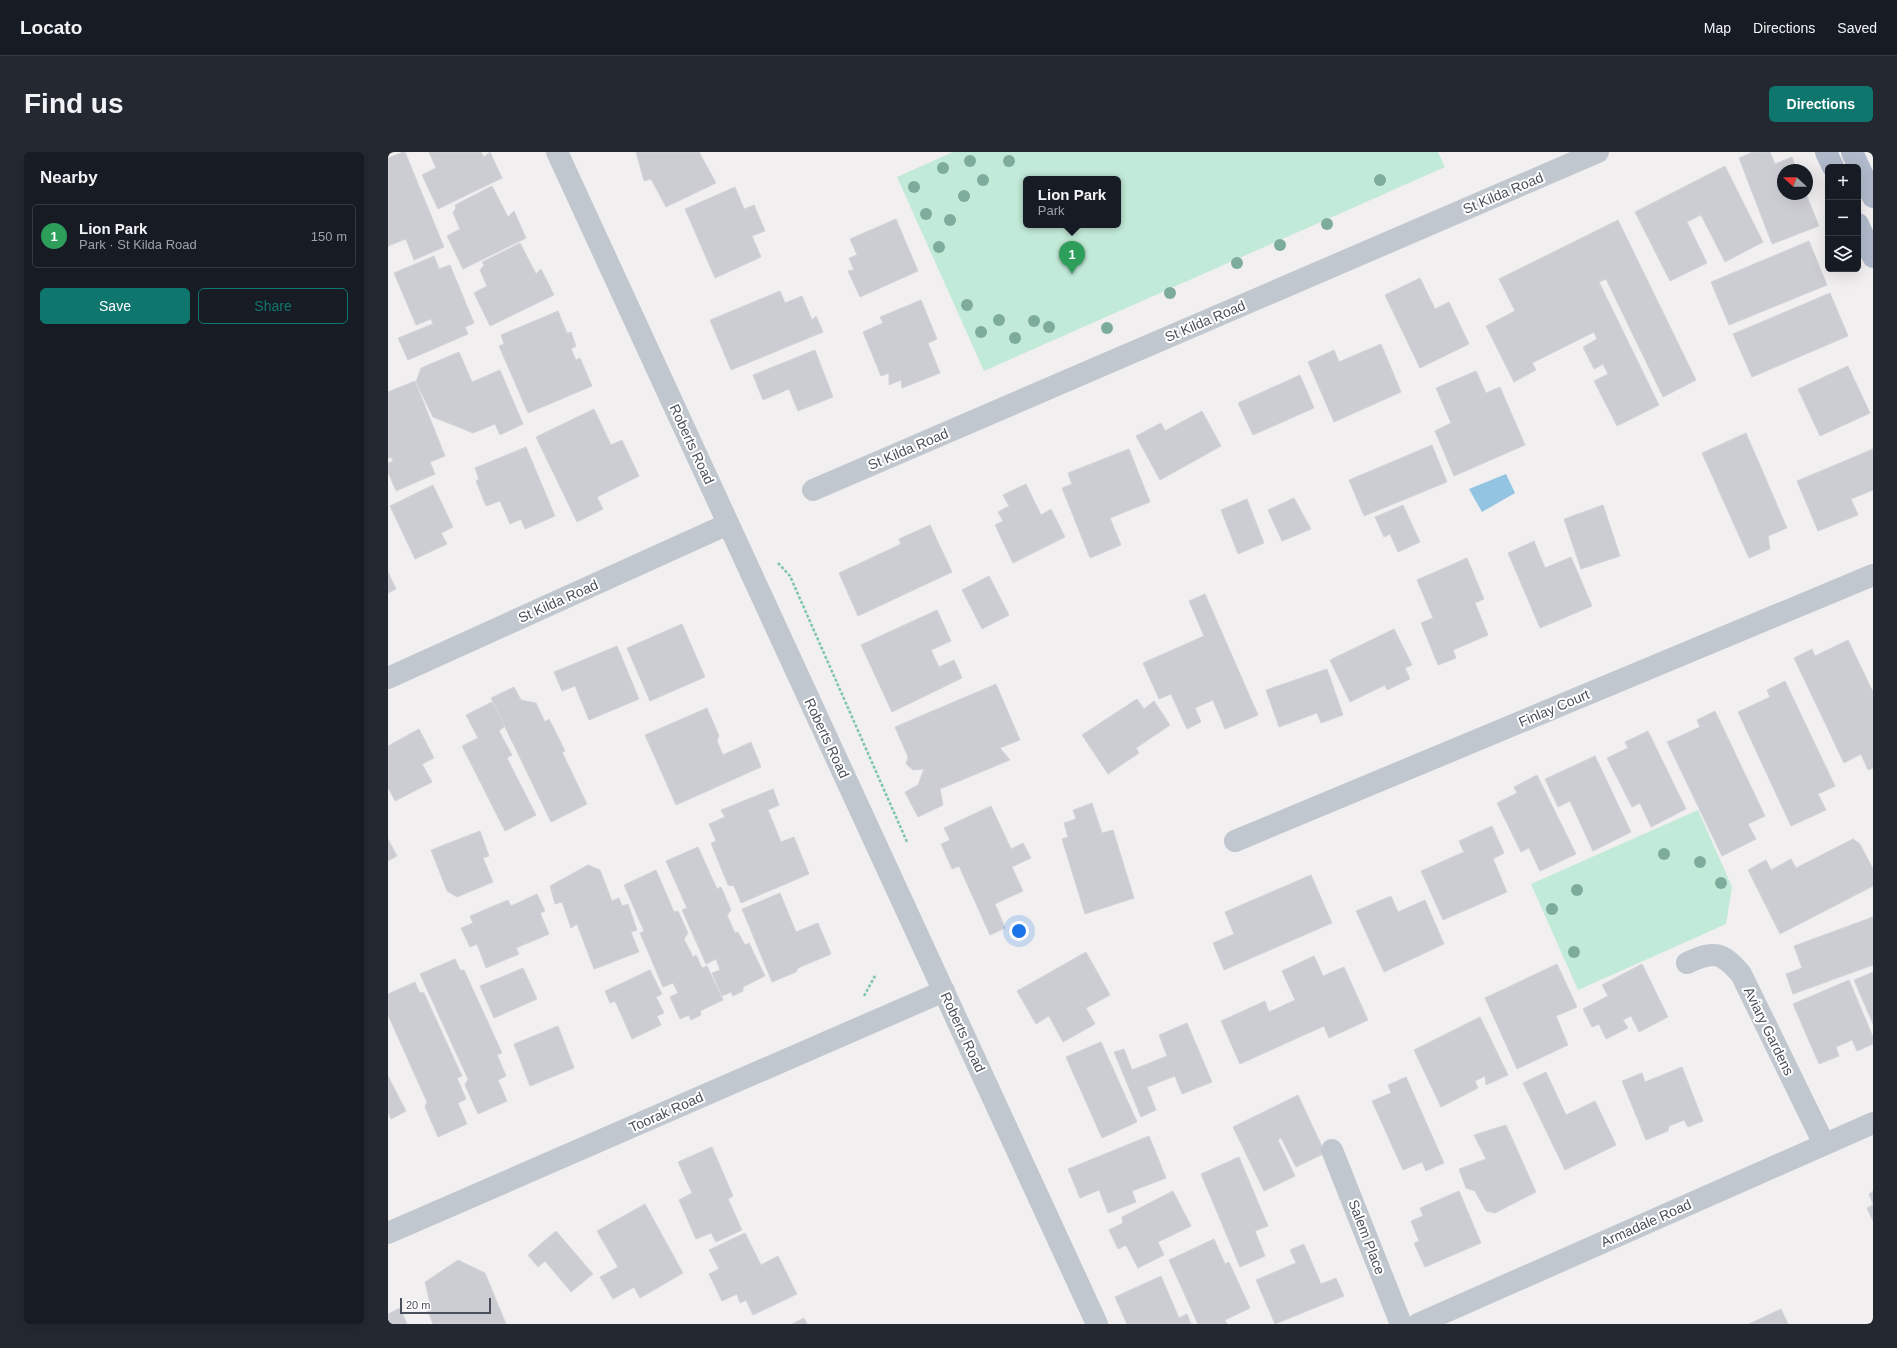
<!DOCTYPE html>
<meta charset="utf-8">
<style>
body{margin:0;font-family:Helvetica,sans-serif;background:#242831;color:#f1f3f6}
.controls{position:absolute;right:12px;top:12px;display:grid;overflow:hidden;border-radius:6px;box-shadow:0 4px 16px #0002}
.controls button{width:36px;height:36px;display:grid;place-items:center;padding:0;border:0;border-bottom:1px solid #363941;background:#171b24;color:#f1f3f6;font:20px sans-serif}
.compass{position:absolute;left:1389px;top:12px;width:36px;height:36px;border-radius:50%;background:#171b24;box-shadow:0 4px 16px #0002;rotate:291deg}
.scale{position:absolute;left:12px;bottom:10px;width:91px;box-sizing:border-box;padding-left:4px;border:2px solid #494f5a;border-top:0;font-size:11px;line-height:14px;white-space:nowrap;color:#494f5a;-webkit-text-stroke:3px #fff;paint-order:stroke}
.you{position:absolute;left:631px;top:779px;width:14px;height:14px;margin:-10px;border:3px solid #fff;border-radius:50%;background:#1a73e8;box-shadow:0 0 0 6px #1a73e833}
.badge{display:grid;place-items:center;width:26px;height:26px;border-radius:50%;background:#0f766e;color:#fff;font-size:13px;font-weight:700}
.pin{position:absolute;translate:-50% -33px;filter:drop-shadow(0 1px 2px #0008)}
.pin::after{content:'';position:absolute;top:21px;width:14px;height:12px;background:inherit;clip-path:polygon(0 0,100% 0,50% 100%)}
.popup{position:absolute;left:635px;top:24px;width:98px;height:52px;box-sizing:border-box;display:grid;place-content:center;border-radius:6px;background:#171b24;filter:drop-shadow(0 1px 3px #0005);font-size:13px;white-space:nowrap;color:#9ea1a6}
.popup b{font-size:15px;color:#f1f3f6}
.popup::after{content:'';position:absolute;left:50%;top:100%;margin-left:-8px;border:8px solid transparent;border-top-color:#171b24}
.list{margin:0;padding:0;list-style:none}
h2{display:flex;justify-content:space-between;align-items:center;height:52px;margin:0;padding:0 16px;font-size:17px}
h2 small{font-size:13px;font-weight:400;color:#9ea1a6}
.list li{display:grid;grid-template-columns:26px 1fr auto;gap:12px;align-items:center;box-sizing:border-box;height:64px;margin:0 8px 8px;padding:0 8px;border:1px solid #363941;border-radius:6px}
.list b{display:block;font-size:15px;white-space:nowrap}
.list p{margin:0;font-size:13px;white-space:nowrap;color:#9ea1a6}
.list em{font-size:13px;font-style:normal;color:#9ea1a6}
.actions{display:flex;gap:8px;padding:12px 16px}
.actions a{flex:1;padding:9px 0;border:1px solid #0f766e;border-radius:6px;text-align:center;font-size:14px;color:#0f766e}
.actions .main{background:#0f766e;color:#fff}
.icon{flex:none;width:22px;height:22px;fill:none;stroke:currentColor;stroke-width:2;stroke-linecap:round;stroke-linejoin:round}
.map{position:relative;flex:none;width:1485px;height:1172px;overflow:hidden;border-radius:6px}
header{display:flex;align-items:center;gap:24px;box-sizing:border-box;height:56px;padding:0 20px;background:#171b24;border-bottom:1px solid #363941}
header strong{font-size:19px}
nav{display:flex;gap:22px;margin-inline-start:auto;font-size:14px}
.intro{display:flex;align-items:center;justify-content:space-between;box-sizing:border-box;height:96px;padding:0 24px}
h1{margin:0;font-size:28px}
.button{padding:10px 18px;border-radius:6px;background:#0f766e;color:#fff;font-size:14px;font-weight:700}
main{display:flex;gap:24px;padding:0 24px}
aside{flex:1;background:#171b24;border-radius:6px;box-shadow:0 4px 16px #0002}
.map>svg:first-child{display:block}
.green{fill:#c2ead8;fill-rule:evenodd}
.water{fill:#93c5e3}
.building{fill:#cccdd3;stroke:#d3d4da}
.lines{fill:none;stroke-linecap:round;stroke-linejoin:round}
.path{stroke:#7dc5ad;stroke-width:2.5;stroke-dasharray:3 2;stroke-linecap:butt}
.minor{stroke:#c1c7cf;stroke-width:22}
.major{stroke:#b1bacb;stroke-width:22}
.tree{fill:#7eac9c}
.labels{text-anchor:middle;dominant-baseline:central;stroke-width:4;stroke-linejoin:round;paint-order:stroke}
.street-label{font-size:14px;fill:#494f5a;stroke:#fff}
</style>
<header>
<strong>Locato</strong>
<nav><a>Map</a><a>Directions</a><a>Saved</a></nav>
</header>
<div class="intro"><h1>Find us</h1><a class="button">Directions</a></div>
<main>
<aside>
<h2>Nearby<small></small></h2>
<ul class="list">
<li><span class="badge" style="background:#2e9e5b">1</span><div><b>Lion Park</b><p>Park · St Kilda Road</p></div><em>150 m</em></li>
</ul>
<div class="actions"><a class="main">Save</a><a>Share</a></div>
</aside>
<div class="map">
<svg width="1485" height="1172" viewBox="0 0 1485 1172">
<rect width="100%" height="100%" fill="#f1efef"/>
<g class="green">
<path d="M565 0H1050L1057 15 596 219 509 25ZM638 27H730V73H638Z"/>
<path d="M1310 658 1344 735 1338 772 1190 838 1143 732Z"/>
</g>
<path class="water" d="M1118 322 1127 341 1094 360 1081 337Z"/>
<g class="building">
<path d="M15 0H17L56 95 26 108 18 87 0 94V6Z"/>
<path d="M41 0H93L96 5 102 0 114 26 50 57 34 23 48 16Z"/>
<path d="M248 0H311L328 31 278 55 263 27 256 29Z"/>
<path d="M1365 0H1382L1387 12 1404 5 1409 18H1395V42H1418L1431 74 1384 92 1351 6Z"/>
<path d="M1337 14 1375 90 1337 110 1313 63 1299 70 1319 111 1282 129 1247 60Z"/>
<path d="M104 34 120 65 126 59 138 86 75 117 59 84 72 77 65 61 68 56 67 53Z"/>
<path d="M347 35 356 57 366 53 377 79 364 84 373 105 327 126 297 57Z"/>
<path d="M508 67 530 119 472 145 460 119 466 118 461 106 469 103 462 87Z"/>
<path d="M1230 68 1308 228 1275 245 1218 127 1211 130 1271 253 1229 274 1206 229 1220 222 1215 212 1206 217 1195 195 1209 187 1206 180 1144 211 1148 218 1126 230 1098 174 1127 159 1111 127Z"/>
<path d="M1421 89 1439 133 1341 173 1323 130Z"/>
<path d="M132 91 148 122 153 117 166 143 102 174 86 141 99 134 92 118 96 113 94 110Z"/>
<path d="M46 104 51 117 62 113 86 171 77 175 80 182 20 208 10 186 45 172 43 167 28 173 6 121Z"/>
<path d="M1032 126 1047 157 1061 150 1081 192 1032 216 997 143Z"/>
<path d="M392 139 397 151 414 144 424 168 428 164 435 180 343 218 322 168Z"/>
<path d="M1442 141 1460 184 1364 225 1345 182Z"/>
<path d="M533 148 549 187 540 191 552 221 514 236 513 228 501 233V221L493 224 475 180 495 171 492 165Z"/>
<path d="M170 159 179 181 183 180 188 194 183 197 188 208 192 206 204 234 140 261 111 194 116 192 113 183Z"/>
<path d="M993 192 1013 240 946 270 920 210 946 198 951 210Z"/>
<path d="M427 198 445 245 410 259 401 237 375 248 365 223Z"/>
<path d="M71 200 84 230 112 218 135 272 112 283 107 272 85 281 45 265 28 230 33 216Z"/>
<path d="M1460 214 1482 261 1432 284 1410 237Z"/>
<path d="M1088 219 1098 241 1112 235 1137 293 1066 324 1047 279 1063 271 1048 236Z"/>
<path d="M912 223 926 256 865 283 850 251Z"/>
<path d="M27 229 57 304 42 310 47 322 8 339 0 320V311L5 309 3 305 0 306V240Z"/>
<path d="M206 257 223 293 234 288 251 324 209 345 215 357 189 370 148 285Z"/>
<path d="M814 259 833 294 772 328 748 284 773 271 777 279Z"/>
<path d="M1358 281 1399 376 1380 384 1382 397 1361 406 1314 301Z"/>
<path d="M1044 293 1059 330 976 364 961 328Z"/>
<path d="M138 295 167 364 137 377 133 367 122 372 112 349 98 354 88 329 91 327 87 316Z"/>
<path d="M741 297 762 350 722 366 733 393 702 406 674 336 684 332 680 321Z"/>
<path d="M1485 297V338L1463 347 1470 363 1430 379 1409 329Z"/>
<path d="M638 332 653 363 663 357 677 385 625 411 607 373 615 369 610 360 621 354 615 343Z"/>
<path d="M45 333 65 375 53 381 59 392 27 407 2 354Z"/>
<path d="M906 346 923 377 894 389 880 358Z"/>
<path d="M859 347 876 391 850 402 833 358Z"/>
<path d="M1015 353 1032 390 1010 400 1002 382 996 385 987 365Z"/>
<path d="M1215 353 1232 404 1193 417 1176 367Z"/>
<path d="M542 373 564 420 470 464 451 421 513 392 511 387Z"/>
<path d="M1146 389 1157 416 1183 405 1204 454 1152 476 1120 401Z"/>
<path d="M1079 406 1096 447 1087 451 1100 483 1065 498 1068 506 1050 513 1033 471 1045 466 1029 428Z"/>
<path d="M0 420 8 437 0 441Z"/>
<path d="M601 424 621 463 594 477 574 438Z"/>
<path d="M817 442 870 563 837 577 825 548 807 556 813 570 799 577 783 542 771 547 755 511 816 484 801 449Z"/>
<path d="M549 458 563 489 543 498 551 515 566 508 574 526 504 560 473 493Z"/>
<path d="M294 472 317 525 262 549 239 496Z"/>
<path d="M1006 477 1024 513 1017 516 1022 527 999 538 997 533 962 550 942 508Z"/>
<path d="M1460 488 1485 540V616L1480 618 1473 602 1456 611 1406 506 1424 497 1427 504Z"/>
<path d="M229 494 251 547 201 568 187 534 174 539 166 520Z"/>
<path d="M939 517 955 563 933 571 929 561 891 575 878 538Z"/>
<path d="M1397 529 1447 634 1430 642 1438 658 1403 674 1350 560 1382 545 1379 538Z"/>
<path d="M608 532 632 588 612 596 622 608 552 637 555 653 530 665 517 640 530 633 536 617 525 618 518 612 520 605 507 575Z"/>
<path d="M126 535 133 548 148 551 157 570 161 567 177 599 174 600 199 652 163 670 103 546Z"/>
<path d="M749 547 756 557 766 549 782 573 748 596 751 601 720 622 694 583Z"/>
<path d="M104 550 117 574 111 579 124 603 119 606 148 663 117 679 74 594 90 586 78 563Z"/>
<path d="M319 556 331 584 329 589 335 603 363 590 373 615 288 653 257 583Z"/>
<path d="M1327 559 1377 664 1360 672 1368 687 1334 704 1279 590 1312 575 1309 568Z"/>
<path d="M31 577 46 606 34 612 44 630 7 649 0 635V594Z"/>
<path d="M1260 579 1298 657 1263 675 1252 651 1244 655 1219 606 1240 596 1237 590Z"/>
<path d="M1207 604 1243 680 1205 699 1182 649 1170 655 1157 627Z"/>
<path d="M1149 623 1188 702 1152 719 1141 696 1133 700 1109 651 1129 641 1126 635Z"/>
<path d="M385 637 391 653 380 658 393 690 406 685 421 722 353 751 346 734 340 733 323 691 328 689 321 672 337 665 333 658Z"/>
<path d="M704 651 714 681 725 678 746 746 697 762 674 687 680 685 676 671 688 667 685 658Z"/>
<path d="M603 654 623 697 635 691 643 706 624 715 635 739 607 752 617 776 602 783 571 714 564 717 553 692 562 688 556 676Z"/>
<path d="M1104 674 1116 701 1105 707 1119 740 1055 768 1033 719 1076 700 1071 689Z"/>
<path d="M92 679 101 704 95 706 105 730 69 745 59 739 43 698Z"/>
<path d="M0 687 9 704 0 709Z"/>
<path d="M1465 687 1472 692 1485 717V734L1392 782 1360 718 1378 708 1383 718 1403 707 1408 716Z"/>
<path d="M310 695 329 737 333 735 343 758 339 763 347 781 350 780 357 793 361 791 377 824 355 835V839L345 844 343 840 334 844 324 821 332 818 328 807 318 812 294 758 299 756 278 709Z"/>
<path d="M200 713 212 718 224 749 231 746 234 754 240 752 249 778 243 780 251 800 206 817 189 772 183 776 174 750 167 752 162 734Z"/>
<path d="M268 718 286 760 290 759 300 781 296 787 305 805 308 803 314 816 319 814 335 848 312 859 313 863 303 868 301 863 292 867 282 845 290 841 285 831 275 835 252 781 256 779 236 733Z"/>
<path d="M923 723 944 771 836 818 825 791 846 782 837 760Z"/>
<path d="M392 741 408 780 430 771 443 802 410 816 408 820 384 830 354 757Z"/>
<path d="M149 742 157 759 152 761 161 782 128 796 131 802 98 816 89 792 82 795 73 776 85 771 82 764 120 748 123 754Z"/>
<path d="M1003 744 1010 760 1037 748 1056 792 996 820 968 759Z"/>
<path d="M1485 765V813L1405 842 1398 822 1414 816 1406 794Z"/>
<path d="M698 800 722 843 698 856 707 872 675 890 661 864 648 872 629 839Z"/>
<path d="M926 804 935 824 956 815 980 868 941 886 936 874 852 912 833 869 877 849 881 860 907 848 894 819Z"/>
<path d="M67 807 72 818H76L114 901 109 903 118 924 110 928 119 949 90 962 77 933 80 927 32 822Z"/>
<path d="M1169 812 1189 855 1168 864 1180 893 1129 917 1097 846Z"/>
<path d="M1254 812 1280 865 1251 880 1243 864 1235 868 1240 876 1218 887 1211 872 1204 875 1195 857 1220 844 1214 833Z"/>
<path d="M135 816 149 847 106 866 92 834Z"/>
<path d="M262 818 274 842 268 845 276 861 269 864 273 873 244 887 227 849 222 851 217 839Z"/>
<path d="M1485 820V872L1466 828Z"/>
<path d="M1461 828 1485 885V892L1469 899 1464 888 1448 895 1451 904 1431 912 1405 852Z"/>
<path d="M27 830 31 840 36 841 74 924 69 926 78 947 70 951 79 972 50 985 37 955 39 950 0 863V842Z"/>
<path d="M1092 865 1120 923 1098 933 1097 924 1087 929 1090 936 1053 955 1026 898Z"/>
<path d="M799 871 824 930 794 942 787 924 759 935 768 958 753 965 726 900 736 897 744 918 779 904 771 883Z"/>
<path d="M170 874 186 916 142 934 126 892Z"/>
<path d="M713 890 749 970 714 986 678 905Z"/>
<path d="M1294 915 1315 969 1300 975 1296 968 1281 974 1280 979 1258 988 1234 929 1254 921 1257 930Z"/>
<path d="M1158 920 1178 963 1207 949 1228 993 1177 1018 1135 931Z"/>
<path d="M0 924 18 959 3 967 0 960Z"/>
<path d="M1018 925 1056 1011 1038 1019 1034 1010 1015 1018 984 949 1003 941 1000 933Z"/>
<path d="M910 943 937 1001 908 1015 893 986 890 988 907 1024 876 1039 845 975Z"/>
<path d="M1118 973 1148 1040 1107 1061 1098 1059 1087 1039 1078 1036 1071 1017 1098 1007 1086 983Z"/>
<path d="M761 984 778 1026 744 1039 748 1050 720 1061 711 1038 692 1046 680 1017Z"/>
<path d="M324 995 345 1044 340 1047 354 1078 328 1090 323 1081 308 1087 291 1048 304 1041 290 1010Z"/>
<path d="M851 1005 880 1074 867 1079 877 1104 852 1115 813 1022Z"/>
<path d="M785 1039 803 1074 770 1090 776 1103 750 1116 738 1093 730 1097 721 1078 735 1071 734 1065Z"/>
<path d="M1071 1039 1093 1091 1037 1115 1026 1091 1031 1089 1023 1069 1035 1064 1032 1056Z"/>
<path d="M1485 1039V1052L1481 1042Z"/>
<path d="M257 1052 295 1121 252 1146 246 1135 225 1147 212 1125 230 1115 209 1079Z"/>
<path d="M1485 1053V1069L1479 1056Z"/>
<path d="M168 1079 205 1122 183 1140 157 1109 150 1115 140 1103Z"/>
<path d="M357 1081 373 1113 390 1104 409 1142 365 1163 358 1148 352 1151 349 1142 334 1149 321 1122 331 1117 321 1098Z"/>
<path d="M826 1087 837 1112 841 1110 862 1156 837 1168 839 1172H810L781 1108Z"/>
<path d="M916 1092 933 1132 948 1126 956 1144 887 1172 868 1128 908 1111 902 1098Z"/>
<path d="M70 1108 97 1121 118 1172H45L38 1155 42 1151 37 1130Z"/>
<path d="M773 1124 791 1166 799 1162 803 1172H739L727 1145Z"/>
<path d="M12 1156 19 1172H0V1162Z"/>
<path d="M1393 1157 1400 1172H1361Z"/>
<path d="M416 1166 419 1172H404Z"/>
</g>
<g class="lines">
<g class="path">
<path d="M0 1 2 0"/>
<path d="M390 411 402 424 519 690"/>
<path d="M476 844 488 822"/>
</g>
<g class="minor">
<path d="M169 0 709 1172"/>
<path d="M425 338 1210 0"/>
<path d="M0 526 340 372"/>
<path d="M847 689 1485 423"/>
<path d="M1299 811C1326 798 1334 800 1353 822L1436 992"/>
<path d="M944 998 1013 1172"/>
<path d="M0 1081 556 839"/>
<path d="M1030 1172 1485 971"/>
</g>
<g class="major">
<path d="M1438 0 1445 15"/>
<path d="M1464 0 1485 45"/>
<path d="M1470 72 1485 105"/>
</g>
</g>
<g class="tree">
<circle cx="582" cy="9" r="6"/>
<circle cx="621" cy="9" r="6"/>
<circle cx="555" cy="16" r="6"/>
<circle cx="595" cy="28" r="6"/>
<circle cx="992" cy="28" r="6"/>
<circle cx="526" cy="35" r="6"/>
<circle cx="576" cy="44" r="6"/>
<circle cx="538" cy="62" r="6"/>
<circle cx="562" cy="68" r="6"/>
<circle cx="939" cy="72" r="6"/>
<circle cx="892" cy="93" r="6"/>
<circle cx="551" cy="95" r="6"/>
<circle cx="849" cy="111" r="6"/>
<circle cx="782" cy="141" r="6"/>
<circle cx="579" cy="153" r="6"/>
<circle cx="611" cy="168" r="6"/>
<circle cx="646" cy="169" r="6"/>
<circle cx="661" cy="175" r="6"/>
<circle cx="719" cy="176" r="6"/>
<circle cx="593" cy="180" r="6"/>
<circle cx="627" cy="186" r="6"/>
<circle cx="1276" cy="702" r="6"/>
<circle cx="1312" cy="710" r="6"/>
<circle cx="1333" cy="731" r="6"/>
<circle cx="1189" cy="738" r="6"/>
<circle cx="1164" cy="757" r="6"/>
<circle cx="1186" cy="800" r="6"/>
</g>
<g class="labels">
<g class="street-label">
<text transform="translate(1115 41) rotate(-23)">St Kilda Road</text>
<text transform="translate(817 169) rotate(-23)">St Kilda Road</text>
<text transform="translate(304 292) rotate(65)">Roberts Road</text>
<text transform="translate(520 297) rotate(-23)">St Kilda Road</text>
<text transform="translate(170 449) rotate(-24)">St Kilda Road</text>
<text transform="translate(1166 556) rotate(-23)">Finlay Court</text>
<text transform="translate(439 586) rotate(65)">Roberts Road</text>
<text transform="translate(1381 879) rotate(64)">Aviary Gardens</text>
<text transform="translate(575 880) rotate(65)">Roberts Road</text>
<text transform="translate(278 960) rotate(-24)">Toorak Road</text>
<text transform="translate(1258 1071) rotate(-24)">Armadale Road</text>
<text transform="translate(979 1085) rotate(69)">Salem Place</text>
</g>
</g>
</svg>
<div class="controls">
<button>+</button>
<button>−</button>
<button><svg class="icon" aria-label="layers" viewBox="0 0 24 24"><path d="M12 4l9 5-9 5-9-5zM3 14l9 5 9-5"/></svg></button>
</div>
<svg class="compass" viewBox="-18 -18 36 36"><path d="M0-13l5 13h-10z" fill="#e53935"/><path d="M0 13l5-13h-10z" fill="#9ea1a6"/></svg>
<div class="scale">20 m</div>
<div class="you"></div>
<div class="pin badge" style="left:684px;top:122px;background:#2e9e5b">1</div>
<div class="popup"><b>Lion Park</b>Park</div>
</div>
</main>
